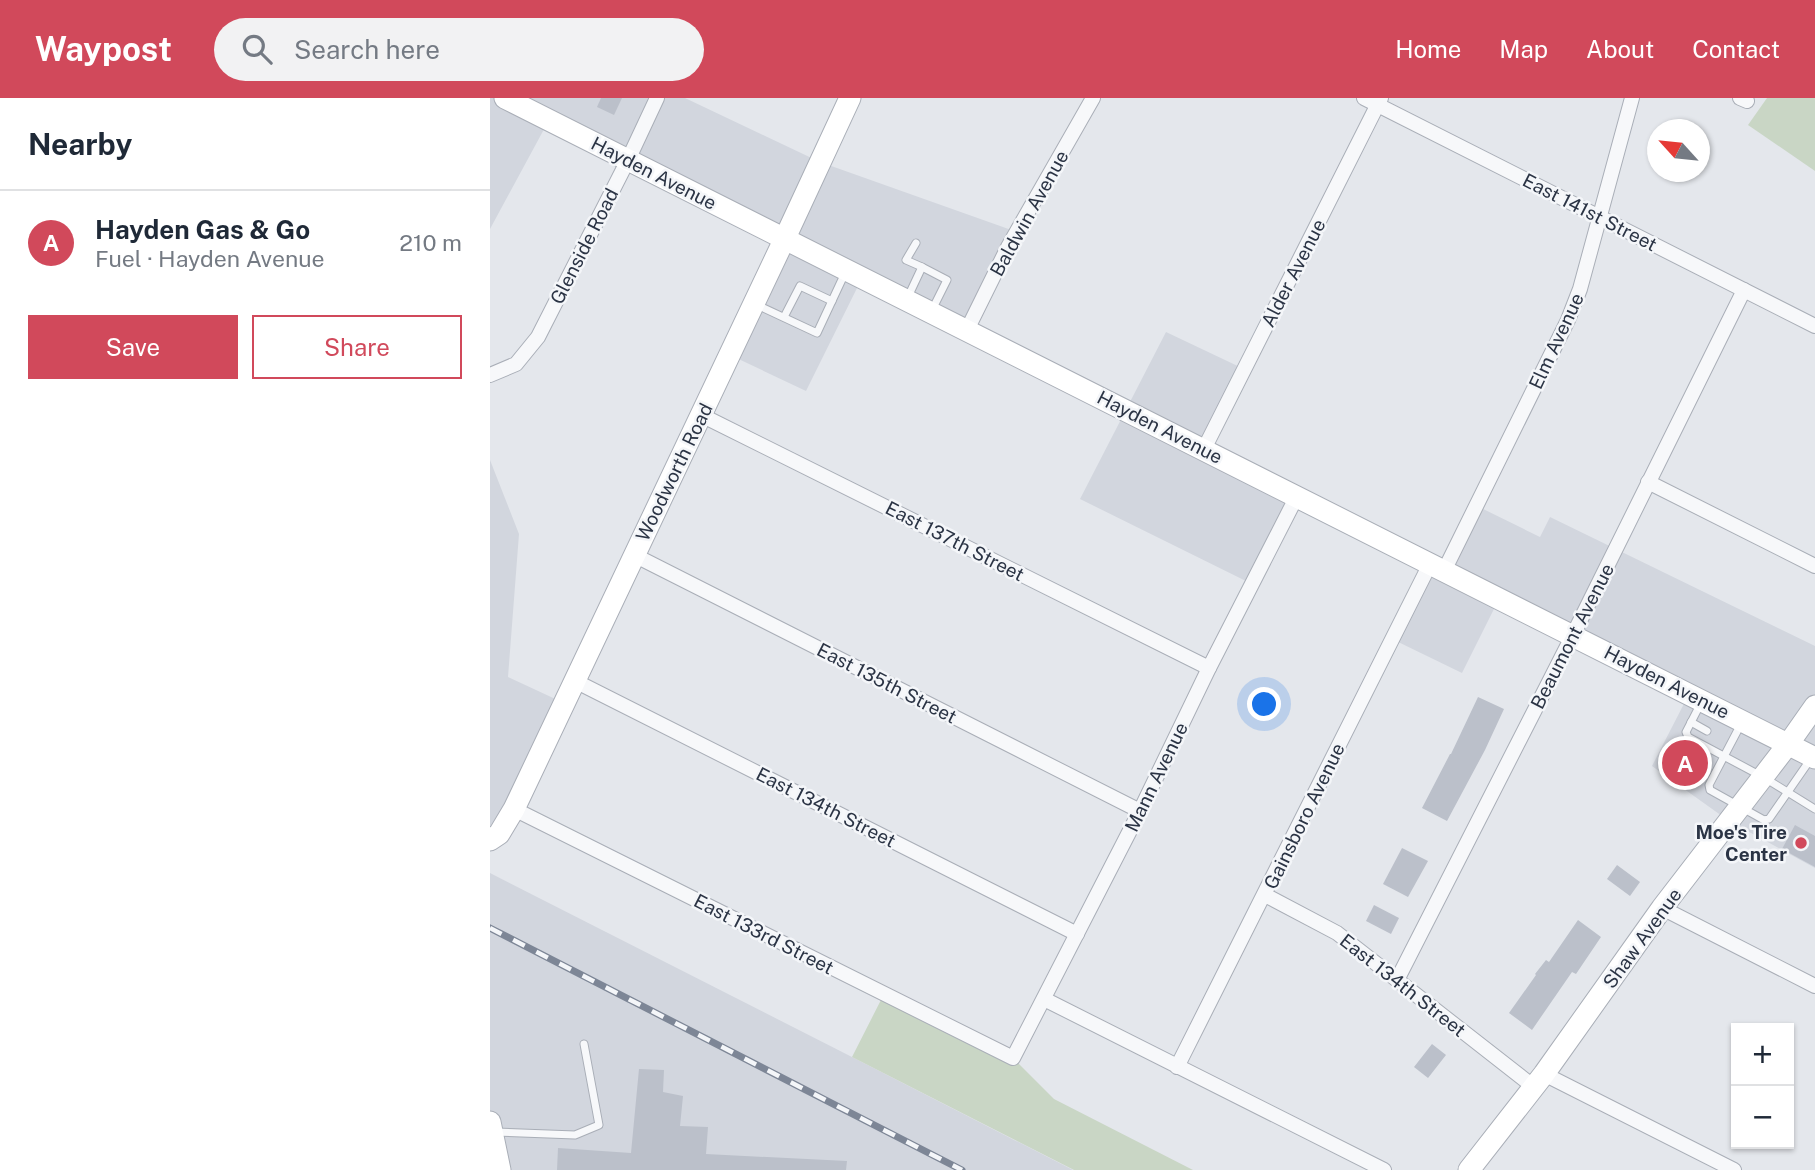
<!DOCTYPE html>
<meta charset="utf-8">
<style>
body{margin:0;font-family:"Public Sans",sans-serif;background:#f2f2f3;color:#1f2937}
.controls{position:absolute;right:21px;bottom:21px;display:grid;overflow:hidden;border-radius:0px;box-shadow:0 2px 5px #0004}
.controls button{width:63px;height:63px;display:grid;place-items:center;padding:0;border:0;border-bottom:2px solid #e0e1e3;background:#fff;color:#1f2937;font:35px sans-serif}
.compass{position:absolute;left:1157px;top:21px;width:63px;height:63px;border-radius:50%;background:#fff;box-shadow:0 2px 5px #0004;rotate:297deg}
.you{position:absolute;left:775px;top:607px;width:24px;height:24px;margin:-18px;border:5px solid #fff;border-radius:50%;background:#1a73e8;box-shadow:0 0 0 10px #1a73e833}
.badge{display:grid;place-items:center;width:46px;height:46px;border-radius:50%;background:#d1495b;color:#fff;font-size:23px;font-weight:700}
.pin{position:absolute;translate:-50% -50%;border:4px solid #fff;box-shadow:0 2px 7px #0006}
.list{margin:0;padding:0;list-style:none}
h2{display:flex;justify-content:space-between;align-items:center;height:91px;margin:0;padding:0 28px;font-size:30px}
h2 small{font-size:23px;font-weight:400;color:#747a83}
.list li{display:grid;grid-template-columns:46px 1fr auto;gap:21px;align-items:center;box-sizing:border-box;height:105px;padding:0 28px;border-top:2px solid #e0e1e3}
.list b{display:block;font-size:26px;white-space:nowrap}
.list p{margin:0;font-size:23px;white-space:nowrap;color:#747a83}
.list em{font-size:23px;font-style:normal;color:#747a83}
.actions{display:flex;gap:14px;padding:21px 28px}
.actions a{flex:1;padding:16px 0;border:2px solid #d1495b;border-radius:0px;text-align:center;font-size:24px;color:#d1495b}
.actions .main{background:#d1495b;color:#fff}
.icon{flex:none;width:38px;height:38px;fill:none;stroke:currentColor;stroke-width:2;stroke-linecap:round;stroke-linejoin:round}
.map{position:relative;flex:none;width:1325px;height:1072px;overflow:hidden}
header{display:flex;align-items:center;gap:42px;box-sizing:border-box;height:98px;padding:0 35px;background:#d1495b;color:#fff}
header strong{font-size:33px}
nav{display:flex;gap:38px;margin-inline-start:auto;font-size:24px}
.search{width:490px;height:63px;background:#f2f2f3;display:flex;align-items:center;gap:18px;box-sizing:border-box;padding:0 24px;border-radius:38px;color:#747a83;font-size:26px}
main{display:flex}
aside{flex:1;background:#fff}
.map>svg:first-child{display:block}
.built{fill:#d2d6de}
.green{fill:#c9d6c5}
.building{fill:#bbc0ca}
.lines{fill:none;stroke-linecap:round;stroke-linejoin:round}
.lane-casing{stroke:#a9aeb7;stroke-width:9}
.street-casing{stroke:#a9aeb7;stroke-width:16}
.secondary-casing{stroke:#a9aeb7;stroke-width:23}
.lane{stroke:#f7f8fa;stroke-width:7}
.street{stroke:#f7f8fa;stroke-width:14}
.secondary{stroke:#fff;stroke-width:21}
.rail-casing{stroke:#7d8696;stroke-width:7}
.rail{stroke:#f4f6f9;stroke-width:4.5;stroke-dasharray:13;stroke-linecap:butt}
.poi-dot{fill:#d1495b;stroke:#f4f6f9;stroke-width:2.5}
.labels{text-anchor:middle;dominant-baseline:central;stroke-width:5;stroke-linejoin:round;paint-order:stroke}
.street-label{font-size:19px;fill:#2b3445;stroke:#f4f6f9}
.poi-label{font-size:19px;font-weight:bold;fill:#2b3445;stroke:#f4f6f9;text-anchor:end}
</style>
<header>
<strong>Waypost</strong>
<div class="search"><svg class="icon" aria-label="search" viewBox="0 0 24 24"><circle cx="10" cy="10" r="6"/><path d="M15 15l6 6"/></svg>Search here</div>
<nav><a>Home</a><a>Map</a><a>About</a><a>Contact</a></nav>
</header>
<main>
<aside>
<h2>Nearby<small></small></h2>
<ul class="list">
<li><span class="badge">A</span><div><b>Hayden Gas &amp; Go</b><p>Fuel · Hayden Avenue</p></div><em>210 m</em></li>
</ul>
<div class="actions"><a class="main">Save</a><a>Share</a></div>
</aside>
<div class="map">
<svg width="1325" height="1072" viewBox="0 0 1325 1072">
<rect width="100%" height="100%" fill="#e4e7ec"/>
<g class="built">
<path d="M0 0H195L330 64 527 134 477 232 372 180 316 293 240 257 295 141 59 22 0 131Z"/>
<path d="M676 234 754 271 714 351 807 398 762 486 590 401Z"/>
<path d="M0 362 29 436 18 579 74 605 0 742Z"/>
<path d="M987 408 1050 439 1060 419 1325 548V770L1239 723 1162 668 1199 596 1009 501 972 575 902 541 940 466 954 473Z"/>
<path d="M0 775 362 959 583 1072H0Z"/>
</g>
<g class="green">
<path d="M1277 0H1325V73L1258 27Z"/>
<path d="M394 896 523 960 564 1001 703 1072H584L362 959Z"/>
</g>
<g class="building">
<path d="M111 0H132L124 17 107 9Z"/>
<path d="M988 599 1014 611 995 652 957 723 932 710 960 656H961Z"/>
<path d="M1187 643 1218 660 1208 677H1206L1201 686 1172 671Z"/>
<path d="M1305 727 1325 738V769L1292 751Z"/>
<path d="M912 750 938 763 918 799 893 786Z"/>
<path d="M1127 767 1150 784 1140 798 1117 781Z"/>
<path d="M884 807 909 820 901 836 876 823Z"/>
<path d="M1088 822 1111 839 1086 876 1082 874 1042 932 1019 915 1046 877 1045 876 1056 862 1059 864Z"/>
<path d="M942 946 956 957 938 980 924 969Z"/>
<path d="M149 971 174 972 173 994 193 998 190 1028 218 1029 216 1056 357 1063 356 1072H67L68 1050 141 1055Z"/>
</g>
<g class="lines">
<defs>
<g id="lane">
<path d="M426 145 416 162 432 169"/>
<path d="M417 201 432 169 457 182 442 212"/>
<path d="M265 206 327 235 355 175"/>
<path d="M294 219 310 188 342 203"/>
<path d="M1211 605 1196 634 1198 639 1273 679 1325 711"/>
<path d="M1201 624 1217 633"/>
<path d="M1251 626 1219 687 1220 692 1274 722 1279 721 1320 662"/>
<path d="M6 1034 85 1037 109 1027 94 946"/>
</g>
<g id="street">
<path d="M874 0 1325 228"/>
<path d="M1250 0 1257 3"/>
<path d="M477 232 518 149 603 0"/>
<path d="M0 277 26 266 48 239 138 62 167 0"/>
<path d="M211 317 719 570"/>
<path d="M714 351 891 0"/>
<path d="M1158 384 1325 468"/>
<path d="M144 457 650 713"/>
<path d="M954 473 1078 222 1090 191 1142 0"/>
<path d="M85 583 587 836"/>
<path d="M24 711 523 960 650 713 719 570 807 398"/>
<path d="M775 797 847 835 1044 989"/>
<path d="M1172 810 1325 888"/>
<path d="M907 882 1083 537 1254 192"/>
<path d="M554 901 894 1072"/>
<path d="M687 969 940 466"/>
<path d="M1054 976 1244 1072"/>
</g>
<g id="secondary">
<path d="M15 0 1325 660"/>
<path d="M0 742 9 736 24 711 295 140 360 0"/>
<path d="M0 1024 10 1072"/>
<path d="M979 1072 1054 976 1172 810 1299 645 1325 608"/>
</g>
</defs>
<use href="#lane" class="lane-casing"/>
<use href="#street" class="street-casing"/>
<use href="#secondary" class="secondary-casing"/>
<use href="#lane" class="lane"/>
<use href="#street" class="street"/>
<use href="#secondary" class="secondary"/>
<defs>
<path id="rail" d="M0 830 472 1072"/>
</defs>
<use href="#rail" class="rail-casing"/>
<use href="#rail" class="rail"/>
</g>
<circle class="poi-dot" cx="1311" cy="745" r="7"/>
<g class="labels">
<g class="street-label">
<text transform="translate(164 75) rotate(27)">Hayden Avenue</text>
<text transform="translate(1100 114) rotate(27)">East 141st Street</text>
<text transform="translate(539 115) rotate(-61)">Baldwin Avenue</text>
<text transform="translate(94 148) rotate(-63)">Glenside Road</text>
<text transform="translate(803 175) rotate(-63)">Alder Avenue</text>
<text transform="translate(1066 243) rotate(-65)">Elm Avenue</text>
<text transform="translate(670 329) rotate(27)">Hayden Avenue</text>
<text transform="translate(184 374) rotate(-64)">Woodworth Road</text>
<text transform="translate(465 443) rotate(27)">East 137th Street</text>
<text transform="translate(1082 538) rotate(-63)">Beaumont Avenue</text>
<text transform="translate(1177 584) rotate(27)">Hayden Avenue</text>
<text transform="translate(397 585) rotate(27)">East 135th Street</text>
<text transform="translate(666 679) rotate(-64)">Mann Avenue</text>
<text transform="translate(336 709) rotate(27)">East 134th Street</text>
<text transform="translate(814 718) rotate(-64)">Gainsboro Avenue</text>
<text transform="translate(274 836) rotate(27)">East 133rd Street</text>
<text transform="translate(1152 840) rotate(-54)">Shaw Avenue</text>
<text transform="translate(913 887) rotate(38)">East 134th Street</text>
</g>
<g class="poi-label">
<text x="1297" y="734">Moe's Tire<tspan x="1297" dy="22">Center</tspan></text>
</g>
</g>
</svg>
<div class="controls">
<button>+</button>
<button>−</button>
</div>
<svg class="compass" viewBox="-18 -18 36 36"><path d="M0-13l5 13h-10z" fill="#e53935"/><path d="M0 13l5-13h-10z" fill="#747a83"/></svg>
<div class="you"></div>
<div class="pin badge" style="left:1195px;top:665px">A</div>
</div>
</main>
